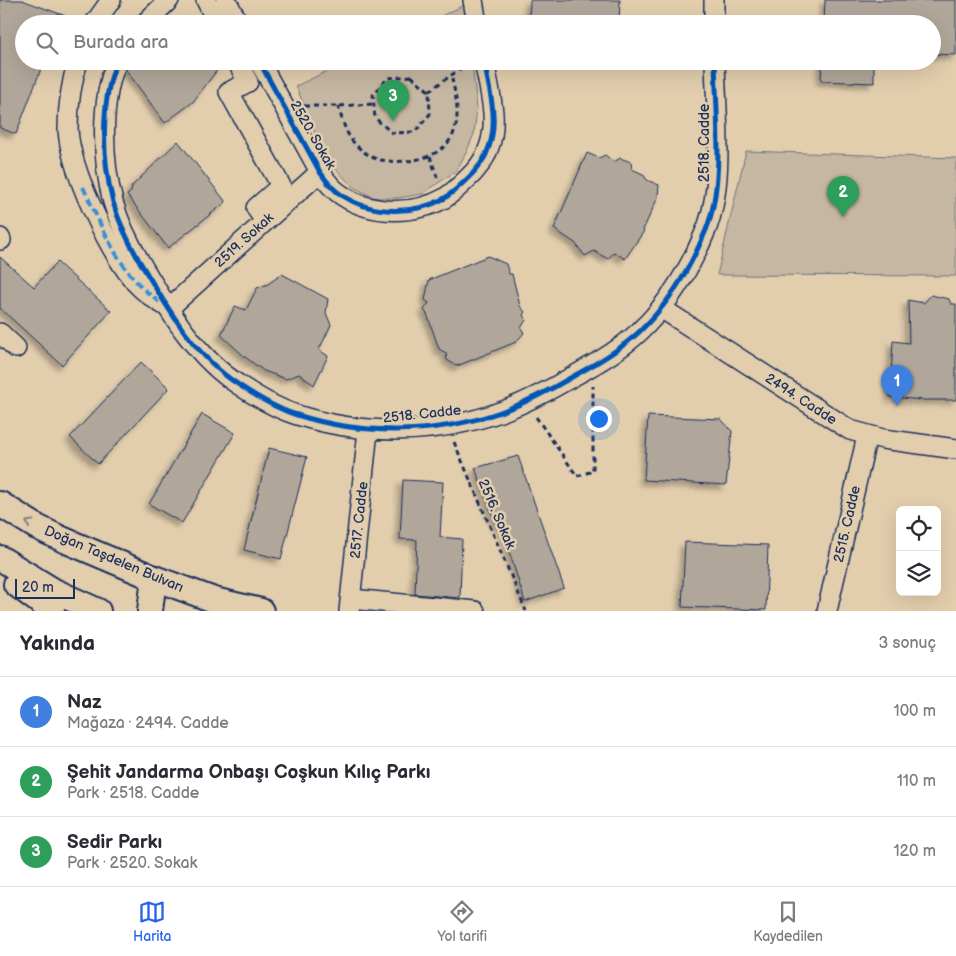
<!DOCTYPE html>
<html lang="tr">
<meta charset="utf-8">
<style>
body{margin:0;font-family:"Balsamiq Sans",sans-serif;background:#f7f7f7;color:#2b2b33}
.controls{position:absolute;right:15px;bottom:15px;display:grid;overflow:hidden;border-radius:8px;box-shadow:0 5px 20px #0002}
.controls button{width:45px;height:45px;display:grid;place-items:center;padding:0;border:0;border-bottom:1px solid #e1e1e2;background:#fff;color:#2b2b33;font:25px sans-serif}
.scale{position:absolute;left:15px;bottom:12px;width:60px;box-sizing:border-box;padding-left:5px;border:2px solid #1b2f5e;border-top:0;font-size:14px;line-height:18px;white-space:nowrap;color:#1b2f5e;-webkit-text-stroke:4px #e2cead;paint-order:stroke}
.you{position:absolute;left:598px;top:418px;width:18px;height:18px;margin:-12px;border:4px solid #fff;border-radius:50%;background:#1a73e8;box-shadow:0 0 0 8px #1a73e833}
.badge{display:grid;place-items:center;width:32px;height:32px;border-radius:50%;background:#2563eb;color:#fff;font-size:16px;font-weight:700}
.pin{position:absolute;translate:-50% -41px;filter:drop-shadow(0 1px 2px #0008)}
.pin::after{content:'';position:absolute;top:26px;width:18px;height:15px;background:inherit;clip-path:polygon(0 0,100% 0,50% 100%)}
.list{margin:0;padding:0;list-style:none}
h2{display:flex;justify-content:space-between;align-items:center;height:65px;margin:0;padding:0 20px;font-size:21px}
h2 small{font-size:16px;font-weight:400;color:#7c7c81}
.list li{display:grid;grid-template-columns:32px 1fr auto;gap:15px;align-items:center;box-sizing:border-box;height:70px;padding:0 20px;border-top:1px solid #e1e1e2}
.list b{display:block;font-size:19px;white-space:nowrap}
.list p{margin:0;font-size:16px;white-space:nowrap;color:#7c7c81}
.list em{font-size:16px;font-style:normal;color:#7c7c81}
.icon{flex:none;width:28px;height:28px;fill:none;stroke:currentColor;stroke-width:2;stroke-linecap:round;stroke-linejoin:round}
.map{position:relative;flex:none;width:956px;height:611px;overflow:hidden}
.search{position:absolute;background:#fff;box-shadow:0 5px 20px #0002;left:15px;right:15px;top:15px;height:55px;display:flex;align-items:center;gap:12px;box-sizing:border-box;padding:0 18px;border-radius:28px;color:#7c7c81;font-size:19px}
.sheet{height:275px;background:#fff}
nav{display:flex;justify-content:space-around;align-items:center;box-sizing:border-box;height:70px;border-top:1px solid #e1e1e2;background:#fff;font-size:14px;color:#7c7c81}
nav a{display:grid;justify-items:center;gap:2px}
nav .on{color:#2563eb}
.map>svg:first-child{display:block}
.green{fill:#c5b7a1;stroke:#707380}
.building{fill:#b0a699;stroke:#1b2f5e;filter:url(#shadow)}
.lines{fill:none;stroke-linecap:round;stroke-linejoin:round}
.minor-casing{stroke:#1b2f5e;stroke-width:22}
.major-casing{stroke:#1b2f5e;stroke-width:28}
.path{stroke:#1b2f5e;stroke-width:3;stroke-dasharray:5 4;stroke-linecap:butt}
.minor{stroke:#e2cead;stroke-width:19}
.major{stroke:#e2cead;stroke-width:24}
.quiet{stroke:#3891d7;stroke-width:4;stroke-dasharray:8 4;stroke-linecap:butt}
.cycleway-casing{stroke:#e2cead;stroke-width:8}
.cycleway{stroke:#0057b8;stroke-width:5}
.oneway{stroke:#7e7e86}
.labels{text-anchor:middle;dominant-baseline:central;stroke-width:5;stroke-linejoin:round;paint-order:stroke}
.street-label{font-size:14px;fill:#1b2f5e;stroke:#e2cead}
</style>
<div class="map">
<svg width="956" height="611" viewBox="0 0 956 611">
<defs>
<filter id="shadow"><feDropShadow dx="-4.5" dy="4.5" stdDeviation="2.5" flood-color="#0004"/></filter>
</defs>
<rect width="100%" height="100%" fill="#e2cead"/>
<filter id="ink" filterUnits="userSpaceOnUse"><feTurbulence type="fractalNoise" baseFrequency=".02" numOctaves="2"/><feDisplacementMap in="SourceGraphic" scale="10" xChannelSelector="R" yChannelSelector="G"/><feConvolveMatrix kernelMatrix="1 2 1 2 8 2 1 2 1" color-interpolation-filters="sRGB"/></filter>
<g filter="url(#ink)">
<g class="green">
<path d="M464 5 467 24H425Z"/>
<path d="M348 61H472L477 108 474 134 466 153 456 171 422 194 398 198H375L353 187 333 166 319 143 296 86Z"/>
<path d="M746 151 956 158V276L717 275Z"/>
</g>
<g class="building">
<path d="M0 0H22L82 22V24H24V61H44L16 134 0 128Z"/>
<path d="M530 0H620L619 24H529Z"/>
<path d="M825 0H956V55L932 54V24H824Z"/>
<path d="M128 61H224L193 102 165 123 126 70Z"/>
<path d="M822 61H874V83L821 81Z"/>
<path d="M178 141 226 202 168 248 127 195 131 192 132 186Z"/>
<path d="M587 153 599 158 605 155 614 162 620 158 631 162 632 169 643 174 647 180 659 185 658 197 643 230 644 231 625 259 614 252 608 259 594 251 585 256 575 243 554 229Z"/>
<path d="M488 256 506 264 509 274H512L520 306 525 312 523 315 526 320 521 328 524 333 516 342 457 366 447 360 446 353 439 349 427 314 424 310 429 303 425 300 429 280Z"/>
<path d="M0 257 34 287 57 262 111 311 62 365 0 308Z"/>
<path d="M282 274 328 299 326 313 331 325 319 350 328 356 314 385 299 374 286 379 264 371 245 357 221 335 235 306 246 310 257 288 268 284Z"/>
<path d="M931 295 949 299 951 304H956V400H923L890 397 893 341 909 343 908 300 924 303Z"/>
<path d="M141 362 169 388 98 464 70 437Z"/>
<path d="M202 414 235 433 182 523 149 504Z"/>
<path d="M648 416 721 419 732 431 726 485 644 480Z"/>
<path d="M269 448 307 457 281 559 244 550Z"/>
<path d="M518 456 564 588 525 602 501 525 497 527 475 468Z"/>
<path d="M403 480 443 482 440 537 462 539 460 598 415 594 417 540 400 539Z"/>
<path d="M685 542 768 545 766 610 682 607Z"/>
</g>
<g class="lines">
<defs>
<g id="minor">
<path d="M206 0 218 24"/>
<path d="M226 0 239 24"/>
<path d="M473 0 477 24"/>
<path d="M714 0V24"/>
<path d="M94 24 111 0"/>
<path d="M144 24 169 0"/>
<path d="M78 61C71 83 68 107 68 129 70 170 109 251 135 282 145 293 157 301 169 308L320 172"/>
<path d="M117 61C100 101 102 160 113 202 119 223 129 243 140 262 167 307 194 356 239 385 257 397 277 409 297 415 363 436 438 435 503 411 527 402 550 390 572 377 599 362 627 346 648 323 673 297 692 264 706 230 725 183 716 113 715 61"/>
<path d="M237 61 248 82 229 92 281 186 256 208 265 221"/>
<path d="M259 61 320 172C326 181 333 190 343 196 372 215 415 215 445 198 452 193 459 187 465 181 475 172 485 160 489 147 499 120 489 89 484 61"/>
<path d="M0 238 1 240"/>
<path d="M661 308 850 430 883 439 956 449"/>
<path d="M0 333 16 348"/>
<path d="M351 599 475 611"/>
<path d="M349 611 368 430"/>
<path d="M827 611 867 436"/>
</g>
<g id="major">
<path d="M0 504 37 527 62 539 154 578 214 600 261 611"/>
<path d="M0 558 54 591 98 611"/>
<path d="M16 584 52 611"/>
<path d="M150 611 154 578"/>
</g>
</defs>
<use href="#minor" class="minor-casing"/>
<use href="#major" class="major-casing"/>
<g class="path">
<path d="M411 76 429 91 430 114 415 132 392 133 375 118 373 95 388 78Z"/>
<path d="M429 91 467 64"/>
<path d="M304 106H338L374 104"/>
<path d="M338 106C342 119 346 135 355 144 362 151 372 159 381 160 409 165 450 158 456 125 459 108 455 92 451 75"/>
<path d="M430 156 438 180"/>
<path d="M536 417 577 476 593 471V386"/>
<path d="M454 442 526 611"/>
</g>
<use href="#minor" class="minor"/>
<use href="#major" class="major"/>
<path class="quiet" d="M83 187C103 229 121 278 163 304"/>
<defs>
<g id="cycleway">
<path d="M117 61C100 101 102 160 113 202 119 223 129 243 140 262 167 307 194 356 239 385 257 397 277 409 297 415 363 436 438 435 503 411 527 402 550 390 572 377 599 362 627 346 648 323 673 297 692 264 706 230 725 183 716 113 715 61"/>
<path d="M259 61 320 172C326 181 333 190 343 196 372 215 415 215 445 198 452 193 459 187 465 181 475 172 485 160 489 147 499 120 489 89 484 61"/>
</g>
</defs>
<use href="#cycleway" class="cycleway-casing"/>
<use href="#cycleway" class="cycleway"/>
</g>
<defs><path id="oneway-chevron" d="M-2-3.5L2.5 0L-2 3.5" fill="none" stroke-width="1.6" stroke-linecap="round" stroke-linejoin="round" transform="scale(1.25)"/></defs>
<use class="oneway" href="#oneway-chevron" transform="translate(29 523) rotate(-151)"/>
</g>
<g class="labels">
<g class="street-label">
<text transform="translate(313 135) rotate(60)">2520. Sokak</text>
<text transform="translate(704 143) rotate(-90)">2518. Cadde</text>
<text transform="translate(244 240) rotate(-42)">2519. Sokak</text>
<text transform="translate(801 399) rotate(33)">2494. Cadde</text>
<text transform="translate(422 414) rotate(-6)">2518. Cadde</text>
<text transform="translate(497 514) rotate(67)">2516. Sokak</text>
<text transform="translate(359 520) rotate(-84)">2517. Cadde</text>
<text transform="translate(847 524) rotate(-77)">2515. Cadde</text>
<text transform="translate(114 559) rotate(23)">Doğan Taşdelen Bulvarı</text>
</g>
</g>
</svg>
<div class="controls">
<button><svg class="icon" aria-label="locate" viewBox="0 0 24 24"><circle cx="12" cy="12" r="6"/><path d="M12 2v4M12 18v4M2 12h4M18 12h4"/></svg></button>
<button><svg class="icon" aria-label="layers" viewBox="0 0 24 24"><path d="M12 4l9 5-9 5-9-5zM3 14l9 5 9-5"/></svg></button>
</div>
<div class="scale">20 m</div>
<div class="you"></div>
<div class="pin badge" style="left:897px;top:406px;background:#3f7fe0">1</div>
<div class="pin badge" style="left:843px;top:217px;background:#2e9e5b">2</div>
<div class="pin badge" style="left:393px;top:121px;background:#2e9e5b">3</div>
<div class="search"><svg class="icon" aria-label="search" viewBox="0 0 24 24"><circle cx="10" cy="10" r="6"/><path d="M15 15l6 6"/></svg>Burada ara</div>
</div>
<section class="sheet">
<h2>Yakında<small>3 sonuç</small></h2>
<ul class="list">
<li><span class="badge" style="background:#3f7fe0">1</span><div><b>Naz</b><p>Mağaza · 2494. Cadde</p></div><em>100 m</em></li>
<li><span class="badge" style="background:#2e9e5b">2</span><div><b>Şehit Jandarma Onbaşı Coşkun Kılıç Parkı</b><p>Park · 2518. Cadde</p></div><em>110 m</em></li>
<li><span class="badge" style="background:#2e9e5b">3</span><div><b>Sedir Parkı</b><p>Park · 2520. Sokak</p></div><em>120 m</em></li>
</ul>
</section>
<nav>
<a class="on"><svg class="icon" aria-label="map" viewBox="0 0 24 24"><path d="M3 6l6-2 6 2 6-2v14l-6 2-6-2-6 2zM9 4v14M15 6v14"/></svg>Harita</a>
<a><svg class="icon" aria-label="directions" viewBox="0 0 24 24"><path d="M12 3l9 9-9 9-9-9zM9 14v-3h6M13 9l2 2-2 2"/></svg>Yol tarifi</a>
<a><svg class="icon" aria-label="saved" viewBox="0 0 24 24"><path d="M7 4h10v16l-5-4-5 4z"/></svg>Kaydedilen</a>
</nav>
